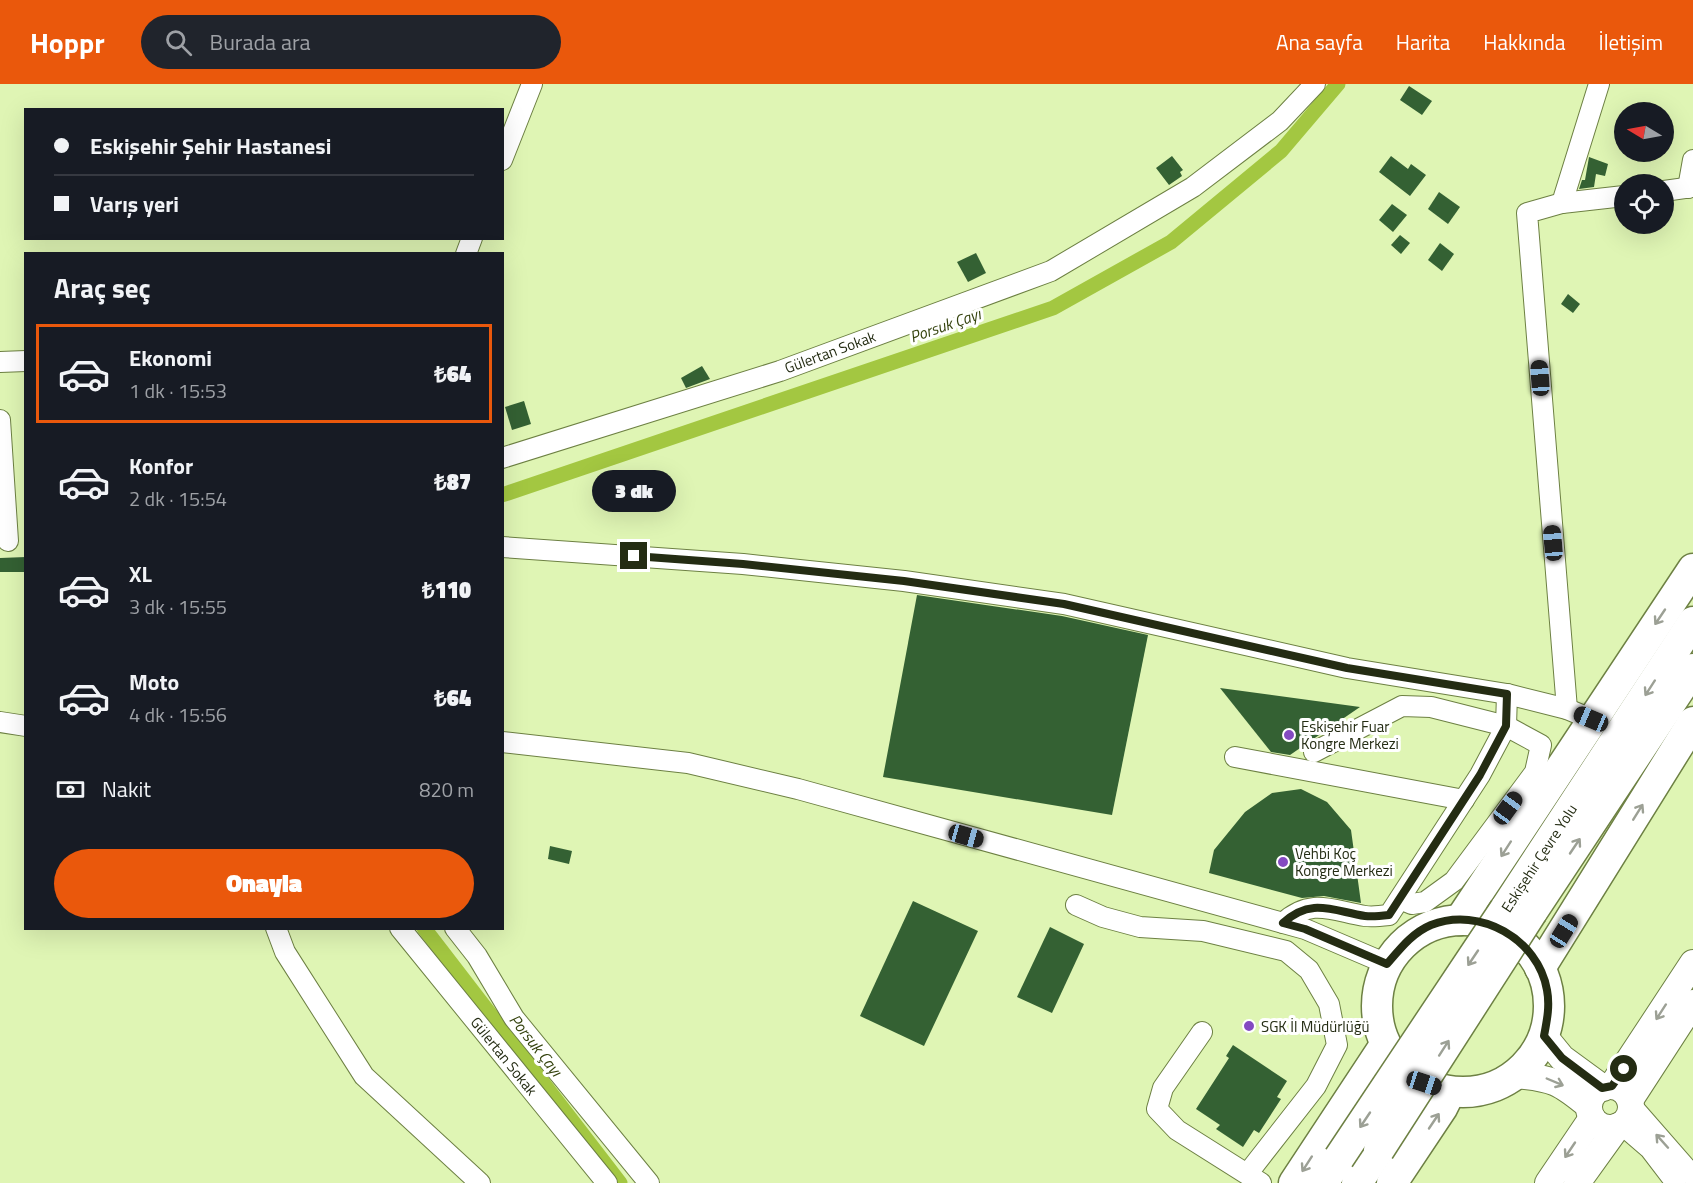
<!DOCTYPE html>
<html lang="tr">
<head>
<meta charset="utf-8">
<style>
	:root { --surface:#171b24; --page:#20242c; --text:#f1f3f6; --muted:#9ea1a6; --line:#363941; --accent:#ea580c }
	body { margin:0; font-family:"Titillium Web",sans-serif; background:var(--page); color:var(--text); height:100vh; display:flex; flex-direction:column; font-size:22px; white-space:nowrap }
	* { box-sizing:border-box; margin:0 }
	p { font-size:20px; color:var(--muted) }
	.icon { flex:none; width:33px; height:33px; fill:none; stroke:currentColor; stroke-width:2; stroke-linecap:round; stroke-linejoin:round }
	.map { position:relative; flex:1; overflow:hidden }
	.drawer { position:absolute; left:24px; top:168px; width:480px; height:678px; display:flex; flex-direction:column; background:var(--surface); border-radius:0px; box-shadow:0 6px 24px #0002 }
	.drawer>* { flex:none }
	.guide { position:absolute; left:24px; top:24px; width:480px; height:132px; border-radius:0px; box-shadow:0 6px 24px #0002; display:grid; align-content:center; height:132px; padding:0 30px; background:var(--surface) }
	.needle { width:39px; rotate:280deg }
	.fabs { position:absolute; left:1614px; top:18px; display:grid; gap:12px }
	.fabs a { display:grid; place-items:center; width:60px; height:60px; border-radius:50%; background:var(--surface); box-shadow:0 6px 24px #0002; font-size:30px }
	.end { position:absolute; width:27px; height:27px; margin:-14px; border:8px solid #242c13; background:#fff; box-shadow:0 0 0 3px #fff }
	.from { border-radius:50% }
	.bubble { position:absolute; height:42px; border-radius:21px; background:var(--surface); box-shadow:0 6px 24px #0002; font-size:20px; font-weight:800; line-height:42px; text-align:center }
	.car { position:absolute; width:18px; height:36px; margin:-18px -9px; border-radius:8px; box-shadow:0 0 4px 2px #0007; background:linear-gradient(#222 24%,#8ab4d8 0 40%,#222 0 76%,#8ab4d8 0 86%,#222 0) }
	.guide b { display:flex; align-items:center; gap:21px; height:57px; font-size:22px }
	.guide b+b { border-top:2px solid var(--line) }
	.guide i { width:15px; height:15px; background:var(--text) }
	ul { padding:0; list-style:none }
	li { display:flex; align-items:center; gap:18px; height:99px; margin:0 12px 9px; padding:0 18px; border:3px solid transparent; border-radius:0px }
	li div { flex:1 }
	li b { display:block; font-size:22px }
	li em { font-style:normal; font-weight:800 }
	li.on { border-color:var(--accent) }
	li>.icon { width:54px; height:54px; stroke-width:1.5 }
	h2 { padding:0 30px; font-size:27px; line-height:72px }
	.pay { display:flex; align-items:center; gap:15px; height:66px; padding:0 30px; font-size:22px }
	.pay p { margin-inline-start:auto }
	.action { display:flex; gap:12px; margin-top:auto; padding:12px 30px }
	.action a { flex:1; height:69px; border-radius:36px; background:var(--accent); color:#fff; font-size:24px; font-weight:800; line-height:69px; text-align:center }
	header { display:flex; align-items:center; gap:36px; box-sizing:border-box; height:84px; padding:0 30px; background:var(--accent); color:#fff }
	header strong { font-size:28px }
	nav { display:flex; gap:33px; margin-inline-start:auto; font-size:21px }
	.search { width:420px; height:54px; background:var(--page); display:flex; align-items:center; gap:15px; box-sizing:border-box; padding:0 21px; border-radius:33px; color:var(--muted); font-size:22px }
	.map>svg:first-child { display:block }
</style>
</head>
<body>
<header>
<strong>Hoppr</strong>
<div class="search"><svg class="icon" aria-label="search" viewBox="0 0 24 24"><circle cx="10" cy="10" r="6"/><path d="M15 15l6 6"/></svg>Burada ara</div>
<nav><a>Ana sayfa</a><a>Harita</a><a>Hakkında</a><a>İletişim</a></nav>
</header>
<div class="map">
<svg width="1693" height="1099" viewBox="0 0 1693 1099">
	<rect width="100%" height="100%" fill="#dff5b4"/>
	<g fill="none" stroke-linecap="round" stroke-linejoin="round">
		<g stroke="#a3c741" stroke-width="15">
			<polyline points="502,411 1053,224 1171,158 1281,67 1338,0"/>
			<polyline points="424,844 620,1099"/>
		</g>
	</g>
	<g fill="#346133">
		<polygon points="1409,2 1432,17 1422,31 1400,16"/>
		<polygon points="1172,72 1183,86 1180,88 1182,92 1169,101 1156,84"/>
		<polygon points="1391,72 1408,85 1411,80 1426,91 1410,112 1379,88"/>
		<polygon points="1589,73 1608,80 1605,92 1596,90 1594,103 1579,105 1582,96 1585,96"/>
		<polygon points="1439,108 1460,123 1448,140 1428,125"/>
		<polygon points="1392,120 1407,131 1393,148 1379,136"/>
		<polygon points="1400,151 1410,159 1401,170 1391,161"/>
		<polygon points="1440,159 1454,170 1442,187 1428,176"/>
		<polygon points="976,169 986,189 968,198 957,178"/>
		<polygon points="1568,210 1580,220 1573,229 1561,220"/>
		<polygon points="702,282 710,295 686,304 681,294"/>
		<polygon points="524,317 531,340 512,346 505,323"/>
		<polygon points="26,473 26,488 0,488 0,474"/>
		<polygon points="917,511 1062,532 1148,551 1112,731 883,693"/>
		<polygon points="1220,604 1360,623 1290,671 1271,668"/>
		<polygon points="1301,705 1327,718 1351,746 1361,819 1324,812 1302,814 1209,789 1214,766 1245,728 1272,709"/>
		<polygon points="550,762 572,767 569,780 548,775"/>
		<polygon points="913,817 978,847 924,962 860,932"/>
		<polygon points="1050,843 1084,860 1052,929 1017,913"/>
		<polygon points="1233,961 1287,997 1277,1013 1281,1015 1259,1049 1254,1046 1243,1063 1216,1045 1220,1041 1196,1025 1229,974 1226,972"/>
	</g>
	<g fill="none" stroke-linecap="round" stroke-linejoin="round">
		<g stroke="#6d8043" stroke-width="22">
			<g id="minor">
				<polyline points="502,76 532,0"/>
				<polyline points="1688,104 1693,76"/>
				<polyline points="1664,107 1693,103"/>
				<polyline points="1562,119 1624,112"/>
				<polyline points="466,170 472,154"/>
				<polyline points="0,278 26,277"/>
				<polyline points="0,336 8,457"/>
				<polyline points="502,374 780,287 1051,187 1193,103 1280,37 1315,0"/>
				<polyline points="502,463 743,480 904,497 1064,520 1347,584 1507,610 1567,625 1591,635"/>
				<polyline points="1567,625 1527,129 1562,119 1599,0"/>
				<polyline points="0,638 26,642"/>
				<polyline points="502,658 688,679 798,705 1305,845 1387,880"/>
				<polyline points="1314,668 1402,622 1431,623 1506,642 1541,661 1535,688 1454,797 1425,818 1412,820 1400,815"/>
				<polyline points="1235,673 1464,716"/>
				<polyline points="1076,821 1103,833 1140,843 1203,847 1286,867 1309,886 1329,920 1337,961 1316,1002 1248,1089"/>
				<path d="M1283,839c28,-26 50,-12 82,-7 7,1 16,0 24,-1l91,-140 26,-49 1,-32"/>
				<polyline points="276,844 285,868 364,992 480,1099"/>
				<polyline points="400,844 607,1099"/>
				<polyline points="455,844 477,872 514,934 649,1099"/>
				<polyline points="1202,948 1163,1004 1157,1025 1177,1046 1261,1099"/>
				<polyline points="1631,1021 1693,1092"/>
				<polyline points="1621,1040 1650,1065 1676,1099"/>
			</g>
		</g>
		<g stroke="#6d8043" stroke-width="28">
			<g id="major">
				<polyline points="1544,952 1562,974 1603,1004"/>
				<path d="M1514,991c39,3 46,7 75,31"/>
				<polyline points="1612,1002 1693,879"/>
				<circle cx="1610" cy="1023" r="21"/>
				<polyline points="1630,1016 1693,919"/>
				<polyline points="1548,1099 1592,1034"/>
				<polyline points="1577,1099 1618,1042"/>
			</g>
		</g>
		<g stroke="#6d8043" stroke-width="33">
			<g id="highway">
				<polyline points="1505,825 1693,538"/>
				<polyline points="1532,828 1693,585"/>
				<polyline points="1460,836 1693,485"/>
				<circle cx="1463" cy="922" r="86"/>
				<polyline points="1540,884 1693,638"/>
				<polyline points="1294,1099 1385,961"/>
				<polyline points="1323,1099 1339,1074"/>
				<polyline points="1357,1099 1379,1066"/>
				<polyline points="1392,1099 1442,1024 1450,1008"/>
			</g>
		</g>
		<use href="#minor" stroke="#fff" stroke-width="20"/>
		<use href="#major" stroke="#fff" stroke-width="26"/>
		<use href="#highway" stroke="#fff" stroke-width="30"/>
		<g stroke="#6d8043" stroke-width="33" stroke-linecap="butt">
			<g id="highway-bridge">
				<polyline points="1379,1066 1532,828"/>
				<polyline points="1339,1074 1505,825"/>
			</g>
		</g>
		<use href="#highway-bridge" stroke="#fff" stroke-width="30"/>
	</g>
	<defs><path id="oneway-shaft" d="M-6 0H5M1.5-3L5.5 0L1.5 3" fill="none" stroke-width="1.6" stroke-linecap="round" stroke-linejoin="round" transform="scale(1.5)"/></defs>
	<g stroke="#9ca095">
		<use href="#oneway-shaft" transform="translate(1660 533) rotate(124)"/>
		<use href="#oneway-shaft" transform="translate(1650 604) rotate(123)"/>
		<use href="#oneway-shaft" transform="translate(1638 728) rotate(-58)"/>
		<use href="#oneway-shaft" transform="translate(1575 762) rotate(-56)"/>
		<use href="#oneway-shaft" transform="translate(1506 765) rotate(123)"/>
		<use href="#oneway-shaft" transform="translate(1473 874) rotate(124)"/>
		<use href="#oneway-shaft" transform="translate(1661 928) rotate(123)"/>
		<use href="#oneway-shaft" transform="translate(1444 964) rotate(-57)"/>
		<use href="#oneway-shaft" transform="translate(1555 998) rotate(23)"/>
		<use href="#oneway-shaft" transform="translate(1365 1036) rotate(124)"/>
		<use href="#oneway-shaft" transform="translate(1434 1037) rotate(-56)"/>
		<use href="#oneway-shaft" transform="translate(1662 1057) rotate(-132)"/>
		<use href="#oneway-shaft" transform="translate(1570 1066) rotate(124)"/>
		<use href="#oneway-shaft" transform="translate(1307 1080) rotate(123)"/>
	</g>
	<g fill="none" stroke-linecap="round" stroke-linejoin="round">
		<path stroke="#242c13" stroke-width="8" d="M634,472l109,8 161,17 160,23 283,64 160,26 -1,32 -26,49 -91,140c-8,1 -17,2 -24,1 -32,-5 -54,-19 -82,7l22,6 82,35c13,-15 25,-31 44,-39 49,-19 107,14 116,65 3,16 0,30 -3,46l18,22 40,30 10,-2 12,-17"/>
	</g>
	<g fill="#844ac1" stroke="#fff" stroke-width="2">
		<circle cx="1289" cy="651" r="6"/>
		<circle cx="1283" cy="778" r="6"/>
		<circle cx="1249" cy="942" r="6"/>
	</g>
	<g text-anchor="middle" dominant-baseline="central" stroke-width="6" stroke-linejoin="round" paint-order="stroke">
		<g font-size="15" fill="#242c13" stroke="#fff">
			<text transform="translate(830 268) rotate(-20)">Gülertan Sokak</text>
			<text transform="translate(1539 774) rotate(-57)">Eskişehir Çevre Yolu</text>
			<text transform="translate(504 972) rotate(51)">Gülertan Sokak</text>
		</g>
		<g font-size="15" fill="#242c13" stroke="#fff" text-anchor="start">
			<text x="1301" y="642">Eskişehir Fuar<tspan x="1301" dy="17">Kongre Merkezi</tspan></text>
			<text x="1295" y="769">Vehbi Koç<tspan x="1295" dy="17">Kongre Merkezi</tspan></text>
			<text x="1261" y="942">SGK İl Müdürlüğü</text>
		</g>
		<g font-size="16" font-style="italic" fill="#35430e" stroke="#fff">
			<text transform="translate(945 241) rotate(-19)">Porsuk Çayı</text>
			<text transform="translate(536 961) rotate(52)">Porsuk Çayı</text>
		</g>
	</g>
</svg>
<div class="fabs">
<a><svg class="needle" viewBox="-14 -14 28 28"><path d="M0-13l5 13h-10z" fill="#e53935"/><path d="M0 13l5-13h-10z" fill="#9ea1a6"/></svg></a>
<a><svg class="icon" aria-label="locate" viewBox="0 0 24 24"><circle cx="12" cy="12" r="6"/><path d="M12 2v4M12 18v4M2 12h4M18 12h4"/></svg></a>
</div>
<i class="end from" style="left:1624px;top:985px"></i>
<i class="end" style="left:634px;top:472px"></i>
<div class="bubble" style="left:592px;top:386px;width:84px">3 dk</div>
<i class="car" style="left:1540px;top:294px;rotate:356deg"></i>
<i class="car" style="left:1553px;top:459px;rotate:355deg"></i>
<i class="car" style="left:1591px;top:635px;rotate:293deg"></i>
<i class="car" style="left:1508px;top:724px;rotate:36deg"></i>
<i class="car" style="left:966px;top:752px;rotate:106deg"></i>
<i class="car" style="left:1564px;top:847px;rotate:32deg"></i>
<i class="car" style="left:1424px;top:999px;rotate:108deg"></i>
<div class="guide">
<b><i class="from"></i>Eskişehir Şehir Hastanesi</b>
<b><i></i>Varış yeri</b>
</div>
<section class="drawer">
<h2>Araç seç</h2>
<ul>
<li class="on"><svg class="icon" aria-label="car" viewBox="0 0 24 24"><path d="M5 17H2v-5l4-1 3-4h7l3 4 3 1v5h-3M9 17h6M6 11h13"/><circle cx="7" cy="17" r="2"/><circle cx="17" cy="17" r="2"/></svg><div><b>Ekonomi</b><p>1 dk · 15:53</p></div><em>₺64</em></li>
<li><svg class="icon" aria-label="car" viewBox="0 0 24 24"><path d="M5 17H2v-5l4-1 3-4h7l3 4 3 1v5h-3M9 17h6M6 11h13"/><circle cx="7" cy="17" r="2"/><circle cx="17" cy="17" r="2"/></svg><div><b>Konfor</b><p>2 dk · 15:54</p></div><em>₺87</em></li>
<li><svg class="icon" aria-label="car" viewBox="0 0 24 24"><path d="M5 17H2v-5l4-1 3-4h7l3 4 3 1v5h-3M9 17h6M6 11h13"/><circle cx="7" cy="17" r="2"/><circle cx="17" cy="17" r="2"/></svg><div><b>XL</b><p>3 dk · 15:55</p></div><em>₺110</em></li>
<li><svg class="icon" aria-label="car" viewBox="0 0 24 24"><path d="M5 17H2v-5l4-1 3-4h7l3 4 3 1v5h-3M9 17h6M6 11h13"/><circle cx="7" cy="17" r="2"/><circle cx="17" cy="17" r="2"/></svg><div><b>Moto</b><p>4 dk · 15:56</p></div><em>₺64</em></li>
</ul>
<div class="pay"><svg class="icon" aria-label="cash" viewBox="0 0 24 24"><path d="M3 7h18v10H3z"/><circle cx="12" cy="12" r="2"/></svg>Nakit<p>820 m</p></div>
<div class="action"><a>Onayla</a></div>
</section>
</div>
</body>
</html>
